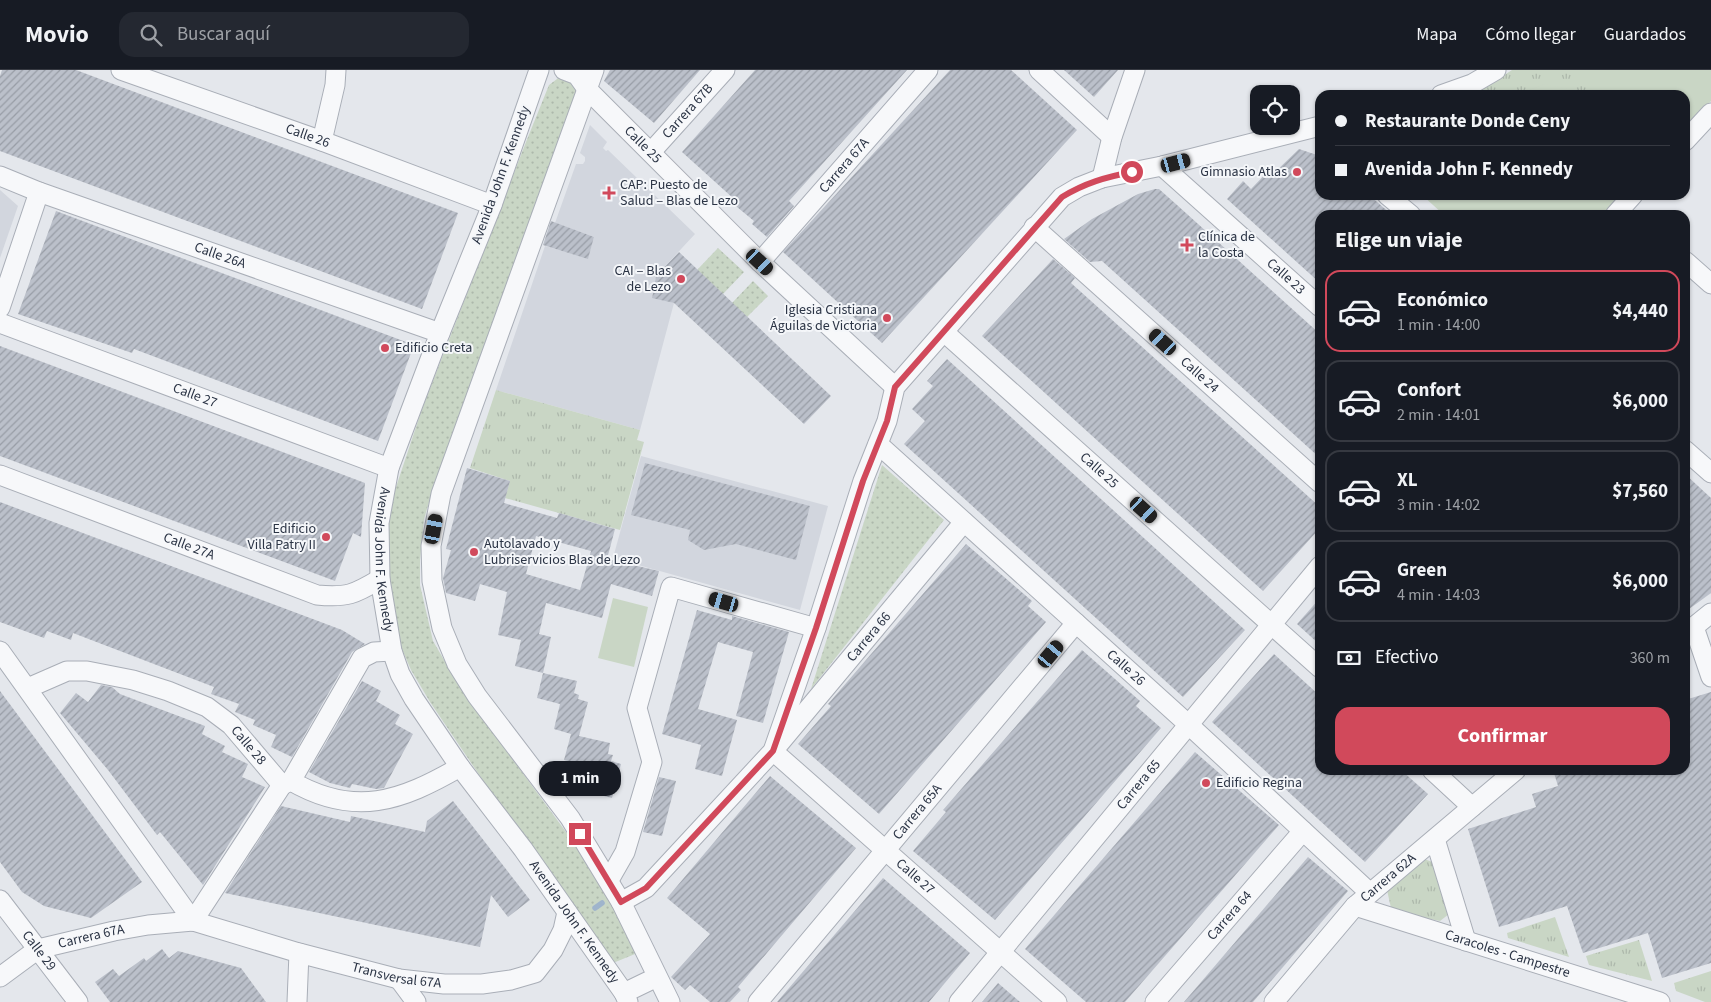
<!DOCTYPE html>
<html lang="es">
<head>
<meta charset="utf-8">
<style>
	:root { --surface:#171b24; --page:#242831; --text:#f1f3f6; --muted:#9ea1a6; --line:#363941; --accent:#d1495b }
	body { margin:0; font-family:"Source Sans 3",sans-serif; background:var(--page); color:var(--text); height:100vh; display:flex; flex-direction:column; font-size:19px; white-space:nowrap }
	* { box-sizing:border-box; margin:0 }
	p { font-size:16px; color:var(--muted) }
	.icon { flex:none; width:28px; height:28px; fill:none; stroke:currentColor; stroke-width:2; stroke-linecap:round; stroke-linejoin:round }
	.map { position:relative; flex:1; overflow:hidden }
	.side { position:absolute; left:1315px; top:140px; width:375px; height:565px; display:flex; flex-direction:column; background:var(--surface); border-radius:15px; box-shadow:0 1px 4px #0004 }
	.side>* { flex:none }
	.guide { position:absolute; left:1315px; top:20px; width:375px; height:110px; border-radius:15px; box-shadow:0 1px 4px #0004; display:grid; align-content:center; height:110px; padding:0 20px; background:var(--surface) }
	.buttons { position:absolute; left:1250px; top:15px; display:grid; gap:10px }
	.buttons a { display:grid; place-items:center; width:50px; height:50px; border-radius:10px; background:var(--surface); box-shadow:0 1px 4px #0004; font-size:25px }
	.end { position:absolute; width:22px; height:22px; margin:-11px; border:6px solid #d1495b; background:#fff; box-shadow:0 0 0 2px #fff }
	.from { border-radius:50% }
	.bubble { position:absolute; height:35px; border-radius:15px; background:var(--surface); box-shadow:0 1px 4px #0004; font-size:16px; font-weight:700; line-height:35px; text-align:center }
	.car { position:absolute; width:15px; height:30px; margin:-15px -8px; border-radius:6px; box-shadow:0 0 4px 1px #0007; background:linear-gradient(#222 24%,#8ab4d8 0 40%,#222 0 76%,#8ab4d8 0 86%,#222 0) }
	.guide b { display:flex; align-items:center; gap:18px; height:48px; font-size:19px }
	.guide b+b { border-top:1px solid var(--line) }
	.guide i { width:12px; height:12px; background:var(--text) }
	ul { padding:0; list-style:none }
	li { display:flex; align-items:center; gap:15px; height:82px; margin:0 10px 8px; padding:0 10px; border:2px solid var(--line); border-radius:15px }
	li div { flex:1 }
	li b { display:block; font-size:19px }
	li em { font-style:normal; font-weight:700 }
	li.on { border-color:var(--accent) }
	li>.icon { width:45px; height:45px; stroke-width:1.5 }
	h2 { padding:0 20px; font-size:22px; line-height:60px }
	.pay { display:flex; align-items:center; gap:12px; height:55px; padding:0 20px; font-size:19px }
	.pay p { margin-inline-start:auto }
	.primary-button { display:flex; gap:10px; margin-top:auto; padding:10px 20px }
	.primary-button a { flex:1; height:58px; border-radius:15px; background:var(--accent); color:#fff; font-size:20px; font-weight:700; line-height:58px; text-align:center }
	header { display:flex; align-items:center; gap:30px; box-sizing:border-box; height:70px; padding:0 25px; background:var(--surface); border-bottom:1px solid var(--line) }
	header strong { font-size:24px }
	nav { display:flex; gap:28px; margin-inline-start:auto; font-size:18px }
	.search { width:350px; height:45px; background:var(--page); display:flex; align-items:center; gap:12px; box-sizing:border-box; padding:0 18px; border-radius:15px; color:var(--muted); font-size:19px }
	.map>svg:first-child { display:block }
</style>
</head>
<body>
<header>
<strong>Movio</strong>
<div class="search"><svg class="icon" aria-label="search" viewBox="0 0 24 24"><circle cx="10" cy="10" r="6"/><path d="M15 15l6 6"/></svg>Buscar aquí</div>
<nav><a>Mapa</a><a>Cómo llegar</a><a>Guardados</a></nav>
</header>
<div class="map">
<svg width="1711" height="932" viewBox="0 0 1711 932">
	<defs>
		<pattern id="grass-dots" width="8" height="8" patternUnits="userSpaceOnUse" patternTransform="scale(1.25)"><rect width="8" height="8" fill="#c9d6c5"/><path d="M2 2h.1M6 6h.1" fill="none" stroke="#adb8ab" stroke-width="1.8" stroke-linecap="round"/></pattern>
		<pattern id="park-tufts" width="24" height="20" patternUnits="userSpaceOnUse" patternTransform="scale(1.25)"><rect width="24" height="20" fill="#c9d6c5"/><path d="M3 7l-1-3M5 7V3M7 7l1-3M15 17l-1-3M17 17v-4M19 17l1-3" fill="none" stroke="#adb8ab"/></pattern>
		<pattern id="building-hatch" width="6" height="6" patternUnits="userSpaceOnUse" patternTransform="scale(1.25)"><rect width="6" height="6" fill="#bbc0ca"/><path d="M-1 1l2-2M0 6l6-6M5 7l2-2" fill="none" stroke="#989da6"/></pattern>
	</defs>
	<rect width="100%" height="100%" fill="#e4e7ec"/>
	<g fill="#d2d6de">
		<polygon points="590,55 607,72 603,78 606,81 608,80 695,164 656,206 652,227 674,233 640,360 496,320 545,176 588,188 594,167 555,153 576,94 583,94 585,91 585,87 580,83"/>
		<polygon points="0,120 18,136 0,188"/>
		<polygon points="641,386 828,436 800,540 613,488"/>
	</g>
	<g fill="url(#grass-dots)">
		<polygon points="561,6 575,13 578,20 433,419 424,449 420,490 420,515 433,571 461,619 566,762 604,820 640,882 613,893 488,718 430,632 411,600 398,570 389,532 386,455 392,429 422,339 526,72 549,15"/>
		<polygon points="718,178 744,202 723,224 697,200"/>
		<polygon points="753,211 768,226 747,247 732,233"/>
		<polygon points="882,395 944,450 811,619"/>
	</g>
	<g fill="url(#park-tufts)">
		<polygon points="1512,0 1711,0 1711,31 1685,60 1685,25 1465,25 1486,17"/>
		<polygon points="496,320 640,360 637,370 644,372 620,460 505,428 510,411 470,398"/>
		<polygon points="1424,789 1438,794 1449,844 1440,851 1401,843 1391,838 1387,820"/>
		<polygon points="1555,847 1569,887 1508,868 1507,863"/>
		<polygon points="1639,870 1652,911 1589,895 1586,886"/>
		<polygon points="1711,901 1711,932 1705,932 1676,921 1674,913"/>
	</g>
	<g fill="#c9d6c5">
		<polygon points="1581,0 1694,0 1711,16 1711,28 1685,54 1685,25 1607,25"/>
		<polygon points="1545,14 1593,25 1516,25"/>
		<polygon points="1422,125 1623,125 1605,145 1444,145"/>
		<polygon points="613,528 648,537 634,597 598,588"/>
	</g>
	<g fill="none" stroke-linecap="round" stroke-linejoin="round">
		<polyline stroke="#9fb4cc" stroke-width="5.5" points="595,838 602,833"/>
	</g>
	<g fill="url(#building-hatch)" fill-rule="evenodd">
		<polygon points="2,0 76,0 458,143 422,239 0,81 0,6"/>
		<polygon points="610,0 700,0 654,53 604,11"/>
		<polygon points="755,0 907,0 789,131 794,136 767,167 752,154 754,151 731,132 734,129 682,82"/>
		<polygon points="950,0 1011,0 1077,60 882,273 783,182"/>
		<polygon points="1064,0 1118,0 1094,27"/>
		<polygon points="1299,79 1320,86 1320,125 1369,125 1392,145 1320,145 1320,213 1227,129 1243,111 1251,119 1270,99 1274,103"/>
		<polygon points="1155,119 1159,119 1177,135 1320,264 1320,388 1102,191 1090,192 1064,169 1092,149 1138,124"/>
		<polygon points="56,141 414,275 378,371 134,279 132,283 18,244"/>
		<polygon points="551,151 594,167 588,189 543,175"/>
		<polygon points="679,182 831,326 804,354 674,233 652,228 656,206"/>
		<polygon points="1053,189 1075,208 1071,213 1320,437 1320,458 1263,521 982,266"/>
		<polygon points="0,276 365,413 361,467 353,463 335,511 0,386"/>
		<polygon points="947,289 1245,560 1183,627 904,374 925,351 912,339 933,316 927,311"/>
		<polygon points="645,393 810,436 796,490 736,474 704,480 688,470 690,460 631,445"/>
		<path d="M467,398l43,13 -6,22 53,15 2,-5 56,16 -8,30 52,12 -7,25 -41,-12 -9,34 -56,-15 -7,31 12,3 -8,36 -28,-7 6,-26 -23,-5 9,-43 -27,-8 -5,17 -29,-8 -3,-15 8,-28 -5,-1zM536,466l55,15 -11,39 -54,-16z"/>
		<polygon points="1685,404 1711,428 1711,523 1685,542"/>
		<polygon points="0,432 342,560 365,574 352,582 292,687 271,677 276,665 253,655 255,650 235,642 239,634 211,624 214,617 73,563 71,570 47,561 44,568 0,552"/>
		<polygon points="966,474 1032,531 1028,536 1046,552 879,744 798,674 831,636 828,634"/>
		<polygon points="1320,528 1320,575 1297,554"/>
		<polygon points="697,540 732,550 732,546 789,562 763,653 736,646 753,582 718,572 698,639 737,650 722,706 695,699 701,675 662,664"/>
		<polygon points="1082,580 1140,631 1136,636 1161,658 995,850 913,781 946,742 943,740"/>
		<polygon points="1274,584 1320,626 1320,700 1401,700 1428,724 1365,792 1212,652"/>
		<polygon points="543,603 577,611 574,623 579,625 578,629 588,632 579,666 610,673 608,684 613,685 611,691 621,694 612,728 584,721 590,697 564,690 571,664 554,659 560,634 537,628"/>
		<polygon points="362,611 381,621 376,631 400,645 395,654 413,664 384,718 376,719 352,714 350,718 330,713 309,702"/>
		<polygon points="101,615 112,617 120,624 205,656 202,664 225,676 222,682 248,694 242,707 265,717 203,815 160,762 157,765 108,700 60,643 76,623 88,632"/>
		<polygon points="0,621 142,812 91,848 44,836 22,822 0,792"/>
		<polygon points="1711,622 1711,893 1662,908 1648,863 1583,883 1567,836 1499,857 1468,759 1536,737 1532,724 1558,716 1553,700 1685,700 1685,630"/>
		<polygon points="1195,682 1279,755 1125,932 1086,932 1025,879"/>
		<polygon points="770,706 856,778 738,917 741,920 730,932 710,932 690,915 685,920 671,907 710,864 667,828"/>
		<polygon points="659,707 676,711 662,766 643,762"/>
		<polygon points="453,731 530,830 508,847 491,825 480,877 225,823 281,736 350,752 351,746 425,762 427,751"/>
		<polygon points="1308,787 1348,821 1253,932 1184,932"/>
		<polygon points="883,808 970,883 929,932 777,932"/>
		<polygon points="162,879 169,888 178,881 241,898 266,932 110,932 95,912 113,899 119,906 144,888 146,891"/>
		<polygon points="998,913 1020,932 982,932"/>
	</g>
	<g fill="none" stroke-linecap="round" stroke-linejoin="round">
		<g stroke="#a9aeb7" stroke-width="21">
			<g id="minor">
				<path id="s1" d="M121,0l201,71 170,64"/>
				<path id="s2" d="M539,0l-47,135 -52,128 -51,135 -10,55 1,56 12,72 8,23 14,25 46,68 63,82 101,144 4,9"/>
				<path id="s3" d="M564,0l13,5 10,14 173,173 135,125"/>
				<polyline points="594,0 441,424 431,476 432,511 442,558 457,594 477,626 570,748 621,832 670,932"/>
				<polyline points="1039,0 1112,67"/>
				<polyline points="1441,25 1472,14 1496,0"/>
				<polyline points="322,71 335,15 336,0"/>
				<polyline points="1685,71 1711,43"/>
				<path id="s4" d="M651,82l74,-82"/>
				<path id="s5" d="M1162,96l158,141"/>
				<path id="s6" d="M0,106l39,16 401,141"/>
				<polyline points="1102,108 1112,67 1135,0"/>
				<polyline points="1387,125 1411,145"/>
				<polyline points="1615,145 1633,125"/>
				<path id="s7" d="M1034,157l286,256"/>
				<polyline points="1685,191 1711,214"/>
				<path id="s8" d="M760,192l168,-192"/>
				<polyline points="0,238 39,122"/>
				<path id="s9" d="M0,253l389,145"/>
				<path id="s10" d="M944,262l376,336"/>
				<path id="s11" d="M878,374l311,281 181,168"/>
				<polyline points="1685,380 1711,403"/>
				<path id="s12" d="M0,405l317,120c30,3 38,-1 63,-16"/>
				<path id="s13" d="M964,452l-191,229 284,251"/>
				<polyline points="1694,557 1711,607"/>
				<polyline points="1685,564 1711,543"/>
				<polyline points="0,581 193,851"/>
				<path id="s14" d="M28,618l39,-17h20l46,9 35,11 39,16 24,18 51,60 9,-4c64,37 110,20 169,-14"/>
				<polyline points="1432,700 1472,737"/>
				<polyline points="291,711 362,588 374,582 392,581"/>
				<polyline points="1435,769 1466,871"/>
				<polyline points="609,810 625,782 652,692 637,638 671,517 816,558"/>
				<path id="s15" d="M0,830l78,102"/>
				<polyline points="621,832 646,818 773,681 816,558 863,411 887,351 895,317 1062,127 1079,117 1102,108 1162,96 1320,56"/>
				<path id="s16" d="M1355,836l305,96"/>
				<polyline points="193,851 282,715"/>
				<path id="s17" d="M0,907l38,-28 76,-18 34,-6 45,-4 106,32 100,26 45,5h38l29,-4 24,-7 18,-23 10,-20 4,-18"/>
				<polyline points="399,909 416,932"/>
				<polyline points="624,923 657,907"/>
				<polyline points="297,932 299,883"/>
				<path id="s18" d="M758,932l318,-379"/>
				<path id="s19" d="M959,932l361,-436"/>
				<path id="s20" d="M1155,932l148,-171"/>
				<path id="s21" d="M1274,932l81,-96 161,-136"/>
			</g>
		</g>
		<use href="#minor" stroke="#f7f8fa" stroke-width="19"/>
	</g>
	<g fill="none" stroke-linecap="round" stroke-linejoin="round">
		<path stroke="#d1495b" stroke-width="6" d="M580,764l41,68 25,-14 127,-137 43,-123 47,-147 24,-60 8,-34 167,-190c23,-14 44,-20 70,-25"/>
	</g>
	<g fill="#d1495b" stroke="#f4f6f9" stroke-width="2">
		<circle cx="1297" cy="102" r="5"/>
		<path d="M606.5 115.5h5v5h5v5h-5v5h-5v-5h-5v-5h5z"/>
		<path d="M1184.5 167.5h5v5h5v5h-5v5h-5v-5h-5v-5h5z"/>
		<circle cx="681" cy="209" r="5"/>
		<circle cx="887" cy="248" r="5"/>
		<circle cx="385" cy="278" r="5"/>
		<circle cx="326" cy="467" r="5"/>
		<circle cx="474" cy="482" r="5"/>
		<circle cx="1206" cy="713" r="5"/>
	</g>
	<g text-anchor="middle" dominant-baseline="central" stroke-width="4" stroke-linejoin="round" paint-order="stroke">
		<g font-size="14" fill="#2b3445" stroke="#f4f6f9">
			<text stroke="none"><textPath href="#s4" startOffset="55">Carrera 67B</textPath></text>
			<text stroke="none"><textPath href="#s1" startOffset="198">Calle 26</textPath></text>
			<text stroke="none"><textPath href="#s3" startOffset="110">Calle 25</textPath></text>
			<text stroke="none"><textPath href="#s8" startOffset="128">Carrera 67A</textPath></text>
			<text transform="translate(501 105) rotate(-70)">Avenida John F. Kennedy</text>
			<text stroke="none"><textPath href="#s6" startOffset="234">Calle 26A</textPath></text>
			<text stroke="none"><textPath href="#s5" startOffset="166">Calle 23</textPath></text>
			<text stroke="none"><textPath href="#s7" startOffset="222">Calle 24</textPath></text>
			<text stroke="none"><textPath href="#s9" startOffset="208">Calle 27</textPath></text>
			<text stroke="none"><textPath href="#s10" startOffset="208">Calle 25</textPath></text>
			<text stroke="none"><textPath href="#s12" startOffset="202">Calle 27A</textPath></text>
			<text stroke="none"><textPath href="#s2" startOffset="518">Avenida John F. Kennedy</textPath></text>
			<text transform="translate(869 567) rotate(-50)">Carrera 66</text>
			<text stroke="none"><textPath href="#s11" startOffset="334">Calle 26</textPath></text>
			<text stroke="none"><textPath href="#s14" startOffset="245">Calle 28</textPath></text>
			<text stroke="none"><textPath href="#s19" startOffset="282">Carrera 65</textPath></text>
			<text stroke="none"><textPath href="#s18" startOffset="248">Carrera 65A</textPath></text>
			<text stroke="none"><textPath href="#s13" startOffset="488">Calle 27</textPath></text>
			<text stroke="none"><textPath href="#s21" startOffset="169">Carrera 62A</textPath></text>
			<text stroke="none"><textPath href="#s20" startOffset="114">Carrera 64</textPath></text>
			<text stroke="none"><textPath href="#s2" startOffset="938">Avenida John F. Kennedy</textPath></text>
			<text stroke="none"><textPath href="#s17" startOffset="102">Carrera 67A</textPath></text>
			<text stroke="none"><textPath href="#s15" startOffset="64">Calle 29</textPath></text>
			<text stroke="none"><textPath href="#s16" startOffset="160">Caracoles - Campestre</textPath></text>
			<text stroke="none"><textPath href="#s17" startOffset="416">Transversal 67A</textPath></text>
		</g>
		<g font-size="14" fill="#2b3445" stroke="#f4f6f9" text-anchor="start">
			<text x="1287" y="102" text-anchor="end">Gimnasio Atlas</text>
			<text x="620" y="115">CAP: Puesto de<tspan x="620" dy="16">Salud ‒ Blas de Lezo</tspan></text>
			<text x="1198" y="167">Clínica de<tspan x="1198" dy="16">la Costa</tspan></text>
			<text x="671" y="201" text-anchor="end">CAI ‒ Blas<tspan x="671" dy="16">de Lezo</tspan></text>
			<text x="877" y="240" text-anchor="end">Iglesia Cristiana<tspan x="877" dy="16">Águilas de Victoria</tspan></text>
			<text x="395" y="278">Edificio Creta</text>
			<text x="316" y="459" text-anchor="end">Edificio<tspan x="316" dy="16">Villa Patry II</tspan></text>
			<text x="484" y="474">Autolavado y<tspan x="484" dy="16">Lubriservicios Blas de Lezo</tspan></text>
			<text x="1216" y="713">Edificio Regina</text>
		</g>
	</g>
</svg>
<div class="buttons">
<a><svg class="icon" aria-label="locate" viewBox="0 0 24 24"><circle cx="12" cy="12" r="6"/><path d="M12 2v4M12 18v4M2 12h4M18 12h4"/></svg></a>
</div>
<i class="end from" style="left:1132px;top:102px"></i>
<i class="end" style="left:580px;top:764px"></i>
<div class="bubble" style="left:539px;top:691px;width:82px">1 min</div>
<i class="car" style="left:1176px;top:93px;rotate:75deg"></i>
<i class="car" style="left:760px;top:192px;rotate:133deg"></i>
<i class="car" style="left:1163px;top:272px;rotate:312deg"></i>
<i class="car" style="left:1144px;top:440px;rotate:132deg"></i>
<i class="car" style="left:434px;top:459px;rotate:11deg"></i>
<i class="car" style="left:724px;top:532px;rotate:286deg"></i>
<i class="car" style="left:1051px;top:584px;rotate:40deg"></i>
<div class="guide">
<b><i class="from"></i>Restaurante Donde Ceny</b>
<b><i></i>Avenida John F. Kennedy</b>
</div>
<section class="side">
<h2>Elige un viaje</h2>
<ul>
<li class="on"><svg class="icon" aria-label="car" viewBox="0 0 24 24"><path d="M5 17H2v-5l4-1 3-4h7l3 4 3 1v5h-3M9 17h6M6 11h13"/><circle cx="7" cy="17" r="2"/><circle cx="17" cy="17" r="2"/></svg><div><b>Económico</b><p>1 min · 14:00</p></div><em>$4,440</em></li>
<li><svg class="icon" aria-label="car" viewBox="0 0 24 24"><path d="M5 17H2v-5l4-1 3-4h7l3 4 3 1v5h-3M9 17h6M6 11h13"/><circle cx="7" cy="17" r="2"/><circle cx="17" cy="17" r="2"/></svg><div><b>Confort</b><p>2 min · 14:01</p></div><em>$6,000</em></li>
<li><svg class="icon" aria-label="car" viewBox="0 0 24 24"><path d="M5 17H2v-5l4-1 3-4h7l3 4 3 1v5h-3M9 17h6M6 11h13"/><circle cx="7" cy="17" r="2"/><circle cx="17" cy="17" r="2"/></svg><div><b>XL</b><p>3 min · 14:02</p></div><em>$7,560</em></li>
<li><svg class="icon" aria-label="car" viewBox="0 0 24 24"><path d="M5 17H2v-5l4-1 3-4h7l3 4 3 1v5h-3M9 17h6M6 11h13"/><circle cx="7" cy="17" r="2"/><circle cx="17" cy="17" r="2"/></svg><div><b>Green</b><p>4 min · 14:03</p></div><em>$6,000</em></li>
</ul>
<div class="pay"><svg class="icon" aria-label="cash" viewBox="0 0 24 24"><path d="M3 7h18v10H3z"/><circle cx="12" cy="12" r="2"/></svg>Efectivo<p>360 m</p></div>
<div class="primary-button"><a>Confirmar</a></div>
</section>
</div>
</body>
</html>
